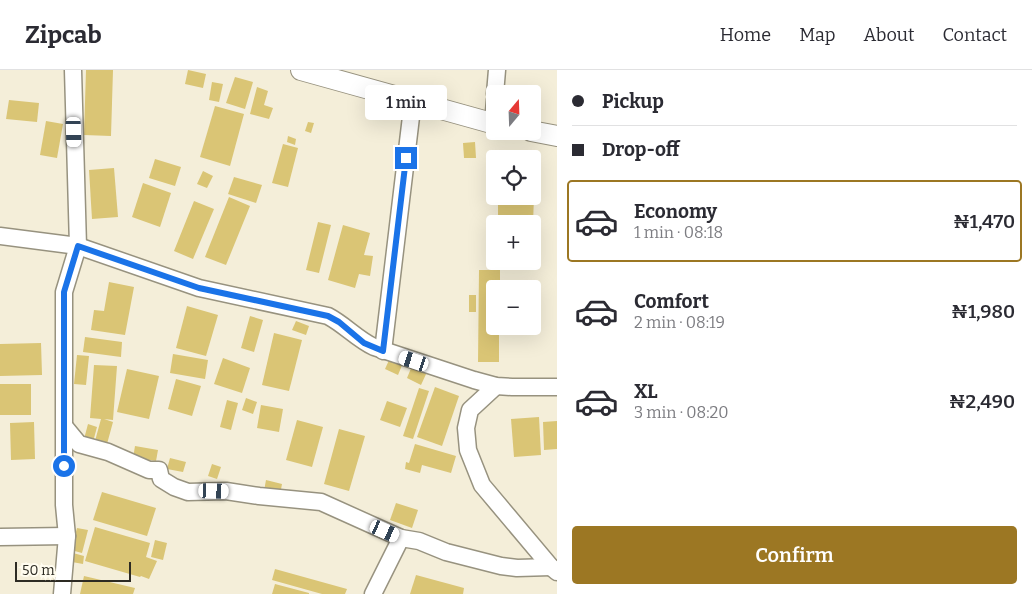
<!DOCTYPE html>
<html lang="en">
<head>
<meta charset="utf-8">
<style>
	:root { --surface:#fff; --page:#f2f2f3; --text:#2b2b33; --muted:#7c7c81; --line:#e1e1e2; --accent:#9c7723 }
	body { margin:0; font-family:Bitter,serif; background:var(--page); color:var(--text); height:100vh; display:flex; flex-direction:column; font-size:19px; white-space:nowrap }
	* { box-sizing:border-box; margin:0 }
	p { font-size:16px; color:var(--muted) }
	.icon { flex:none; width:28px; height:28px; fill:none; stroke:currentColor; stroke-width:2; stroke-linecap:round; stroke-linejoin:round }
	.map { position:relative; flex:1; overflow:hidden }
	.drawer { display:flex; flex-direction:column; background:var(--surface); width:475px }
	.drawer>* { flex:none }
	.hud { display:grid; align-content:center; height:110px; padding:0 15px; background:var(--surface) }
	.needle { width:32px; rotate:19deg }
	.fabs { position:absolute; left:486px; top:15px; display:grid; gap:10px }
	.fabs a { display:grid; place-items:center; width:55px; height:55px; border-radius:5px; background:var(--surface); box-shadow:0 5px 20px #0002; font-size:25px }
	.scale { position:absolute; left:15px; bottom:12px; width:116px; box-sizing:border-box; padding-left:5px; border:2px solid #2d2b23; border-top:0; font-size:14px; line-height:18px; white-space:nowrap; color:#2d2b23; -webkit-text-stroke:4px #fffcef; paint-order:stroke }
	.end { position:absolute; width:22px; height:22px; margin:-11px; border:6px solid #1a73e8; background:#fff; box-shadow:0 0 0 2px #fff }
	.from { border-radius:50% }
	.bubble { position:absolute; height:35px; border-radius:5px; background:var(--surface); box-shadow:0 5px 20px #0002; font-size:16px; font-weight:600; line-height:35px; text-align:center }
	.car { position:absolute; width:15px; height:30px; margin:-15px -8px; border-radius:6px; box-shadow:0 0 4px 1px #0007; background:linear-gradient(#fff 24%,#345 0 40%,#fff 0 76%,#345 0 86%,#fff 0) }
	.hud b { display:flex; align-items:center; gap:18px; height:48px; font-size:19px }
	.hud b+b { border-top:1px solid var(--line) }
	.hud i { width:12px; height:12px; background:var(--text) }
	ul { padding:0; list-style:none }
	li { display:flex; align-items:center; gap:15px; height:82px; margin:0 10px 8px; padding:0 5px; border:2px solid transparent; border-radius:5px }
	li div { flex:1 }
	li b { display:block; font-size:19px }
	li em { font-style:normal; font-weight:600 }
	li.on { border-color:var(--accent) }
	li>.icon { width:45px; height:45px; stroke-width:1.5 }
	.button { display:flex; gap:10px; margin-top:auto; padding:10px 15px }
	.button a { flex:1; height:58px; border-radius:5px; background:var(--accent); color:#fff; font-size:20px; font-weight:600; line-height:58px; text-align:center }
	header { display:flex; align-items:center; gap:30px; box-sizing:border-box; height:70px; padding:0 25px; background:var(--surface); border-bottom:1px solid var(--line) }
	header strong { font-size:24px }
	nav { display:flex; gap:28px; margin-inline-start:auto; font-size:18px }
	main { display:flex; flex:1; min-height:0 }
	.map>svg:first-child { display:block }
</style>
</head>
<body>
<header>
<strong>Zipcab</strong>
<nav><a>Home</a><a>Map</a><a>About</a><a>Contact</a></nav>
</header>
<main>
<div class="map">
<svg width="557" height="524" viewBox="0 0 557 524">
	<rect width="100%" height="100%" fill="#f4eed9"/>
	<g fill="#dac575">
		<polygon points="86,0 113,0 111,66 84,65"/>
		<polygon points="188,0 206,4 203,18 185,14"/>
		<polygon points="235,7 253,12 245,39 226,33"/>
		<polygon points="212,12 223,14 219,32 209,30"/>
		<polygon points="257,17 268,21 264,35 273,38 269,49 250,44"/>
		<polygon points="9,30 39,33 37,52 6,49"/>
		<polygon points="215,36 244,44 230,96 200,87"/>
		<polygon points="46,51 63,54 57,88 40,85"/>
		<polygon points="308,52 314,53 311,63 305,61"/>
		<polygon points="288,66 296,69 295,75 287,72"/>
		<polygon points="475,72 476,88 464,88 463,73"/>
		<polygon points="283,74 298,78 288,117 272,113"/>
		<polygon points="155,89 181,97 175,116 149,108"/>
		<polygon points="114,98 118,147 92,149 89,100"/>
		<polygon points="203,101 213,106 207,118 197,114"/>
		<polygon points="234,107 262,115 256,133 228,124"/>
		<polygon points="143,113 171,123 160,157 132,147"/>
		<polygon points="498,126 534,126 533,154 498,154"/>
		<polygon points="229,127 250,136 226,195 205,187"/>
		<polygon points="194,131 214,139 193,189 174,181"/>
		<polygon points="318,152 331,155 319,203 306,200"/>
		<polygon points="343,155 370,163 364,185 373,186 370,206 359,204 355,218 328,210"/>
		<polygon points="479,200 500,200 500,219 495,219 495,256 499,256 499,292 478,292"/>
		<polygon points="507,210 541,216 538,234 532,233 532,219 506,219"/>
		<polygon points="109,212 134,217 125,265 91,260 94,240 104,241"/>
		<rect x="469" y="225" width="7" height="17"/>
		<polygon points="187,236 218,245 206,286 176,278"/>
		<polygon points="250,246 263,250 254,282 241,278"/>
		<polygon points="296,251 309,256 306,265 292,260"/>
		<polygon points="274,263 302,270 289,321 262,315"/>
		<polygon points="85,267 122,272 121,287 83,282"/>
		<polygon points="41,273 42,305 0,306 0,274"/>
		<polygon points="173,284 208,290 205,309 170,303"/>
		<polygon points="77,285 89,286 86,315 74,314"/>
		<polygon points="223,288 250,298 242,323 214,314"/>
		<polygon points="390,288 403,293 398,305 385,299"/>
		<polygon points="94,295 117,296 113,350 104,349 113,352 107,374 95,371 101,349 90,348"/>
		<polygon points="412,296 427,302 421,315 407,308"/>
		<polygon points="127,299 159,306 149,349 117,342"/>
		<polygon points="176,309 201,316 192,346 168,339"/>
		<rect x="0" y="314" width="31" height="31"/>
		<polygon points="435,317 459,326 442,376 417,367"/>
		<polygon points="419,318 429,321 413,369 403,366"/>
		<polygon points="246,328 257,332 253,344 242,340"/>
		<polygon points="227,330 238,333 231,360 220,357"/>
		<polygon points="387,331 407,338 400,357 380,350"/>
		<polygon points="261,335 283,339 279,362 257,358"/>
		<polygon points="539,347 541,385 514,387 511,349"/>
		<polygon points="297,350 323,357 312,397 286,390"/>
		<polygon points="557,351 557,379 544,380 543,352"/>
		<polygon points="34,352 35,389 11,390 10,353"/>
		<polygon points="88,354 97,357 93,372 84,369"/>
		<polygon points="339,359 365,366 349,421 324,414"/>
		<polygon points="415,374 456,386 451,403 422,395 420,403 405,399 406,392 409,393"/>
		<polygon points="135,376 158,380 156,391 133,388"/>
		<polygon points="170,388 186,392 183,402 167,399"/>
		<polygon points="212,394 221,397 217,409 208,406"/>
		<polygon points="266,410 282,414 280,425 264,421"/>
		<polygon points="102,422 156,438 147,466 93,450"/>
		<polygon points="396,433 418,440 412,458 390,450"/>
		<polygon points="95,457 150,473 146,487 157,491 149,509 141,506 140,507 85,491"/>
		<polygon points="77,458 88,460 82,483 71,480"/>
		<polygon points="155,470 167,473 163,490 151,487"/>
		<polygon points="73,483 84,486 83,494 72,492"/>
		<polygon points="275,499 347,519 345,524 322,524 272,510"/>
		<polygon points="416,505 464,518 463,524 410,524"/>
		<polygon points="84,506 135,518 133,524 80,524"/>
		<polygon points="275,514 309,523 309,524 272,524"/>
	</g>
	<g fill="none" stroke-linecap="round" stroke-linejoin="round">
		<g stroke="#97927f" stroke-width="19">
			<g id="minor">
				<polyline points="495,24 497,0"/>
				<polyline points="493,54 495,30"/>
				<path d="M0,166l78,10 121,42 129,28c17,9 29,23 46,31l100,33 22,6 16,1h45"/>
				<polyline points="383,281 413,30"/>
				<polyline points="496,316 470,340 466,358 468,380 482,415 551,497 557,502"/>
				<polyline points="65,357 79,374 108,382 149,400 159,400 161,409 174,417 188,422 226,421 259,426 321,432 401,468 419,471 446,482 501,496 517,498 551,497"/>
				<polyline points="0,467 67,466"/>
				<polyline points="62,524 67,466 64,435 64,222 78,176 73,0"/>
				<polyline points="373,524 401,468"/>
			</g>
		</g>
		<g stroke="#97927f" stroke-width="22">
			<g id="tertiary">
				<polyline points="301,0 495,54"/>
				<polyline points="531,61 557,66"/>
			</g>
		</g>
		<use href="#minor" stroke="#fff" stroke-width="16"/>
		<use href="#tertiary" stroke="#fff" stroke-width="20"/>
	</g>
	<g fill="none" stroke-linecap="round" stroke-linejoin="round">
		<polyline stroke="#1a73e8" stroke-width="6" points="64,396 64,222 78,176 199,218 328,246 339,252 364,273 383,281 406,88"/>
	</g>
</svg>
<div class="fabs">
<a><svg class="needle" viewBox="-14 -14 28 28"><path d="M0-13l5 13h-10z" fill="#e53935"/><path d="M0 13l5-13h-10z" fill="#7c7c81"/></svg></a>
<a><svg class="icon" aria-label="locate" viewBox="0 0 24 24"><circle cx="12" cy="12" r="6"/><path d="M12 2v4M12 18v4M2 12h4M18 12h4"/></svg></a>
<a>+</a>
<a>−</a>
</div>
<div class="scale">50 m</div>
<i class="end from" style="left:64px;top:396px"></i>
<i class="end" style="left:406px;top:88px"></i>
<div class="bubble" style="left:365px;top:15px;width:82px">1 min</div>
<i class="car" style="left:74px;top:62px;rotate:178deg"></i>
<i class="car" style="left:414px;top:291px;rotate:288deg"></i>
<i class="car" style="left:214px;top:421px;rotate:92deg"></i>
<i class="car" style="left:385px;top:461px;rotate:114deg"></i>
</div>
<section class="drawer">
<div class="hud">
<b><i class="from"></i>Pickup</b>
<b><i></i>Drop-off</b>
</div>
<ul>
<li class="on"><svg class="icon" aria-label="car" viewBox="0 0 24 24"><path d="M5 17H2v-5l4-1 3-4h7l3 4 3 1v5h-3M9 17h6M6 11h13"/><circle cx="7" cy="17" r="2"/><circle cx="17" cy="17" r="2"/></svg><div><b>Economy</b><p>1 min · 08:18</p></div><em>₦1,470</em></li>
<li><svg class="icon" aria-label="car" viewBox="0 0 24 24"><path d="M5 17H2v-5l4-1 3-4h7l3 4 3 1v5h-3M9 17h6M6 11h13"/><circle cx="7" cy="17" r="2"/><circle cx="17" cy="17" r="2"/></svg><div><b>Comfort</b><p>2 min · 08:19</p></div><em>₦1,980</em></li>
<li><svg class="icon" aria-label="car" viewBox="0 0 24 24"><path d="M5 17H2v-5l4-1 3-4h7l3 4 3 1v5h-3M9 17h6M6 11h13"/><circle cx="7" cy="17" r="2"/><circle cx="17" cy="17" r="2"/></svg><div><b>XL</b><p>3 min · 08:20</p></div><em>₦2,490</em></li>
</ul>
<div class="button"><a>Confirm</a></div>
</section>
</main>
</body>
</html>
